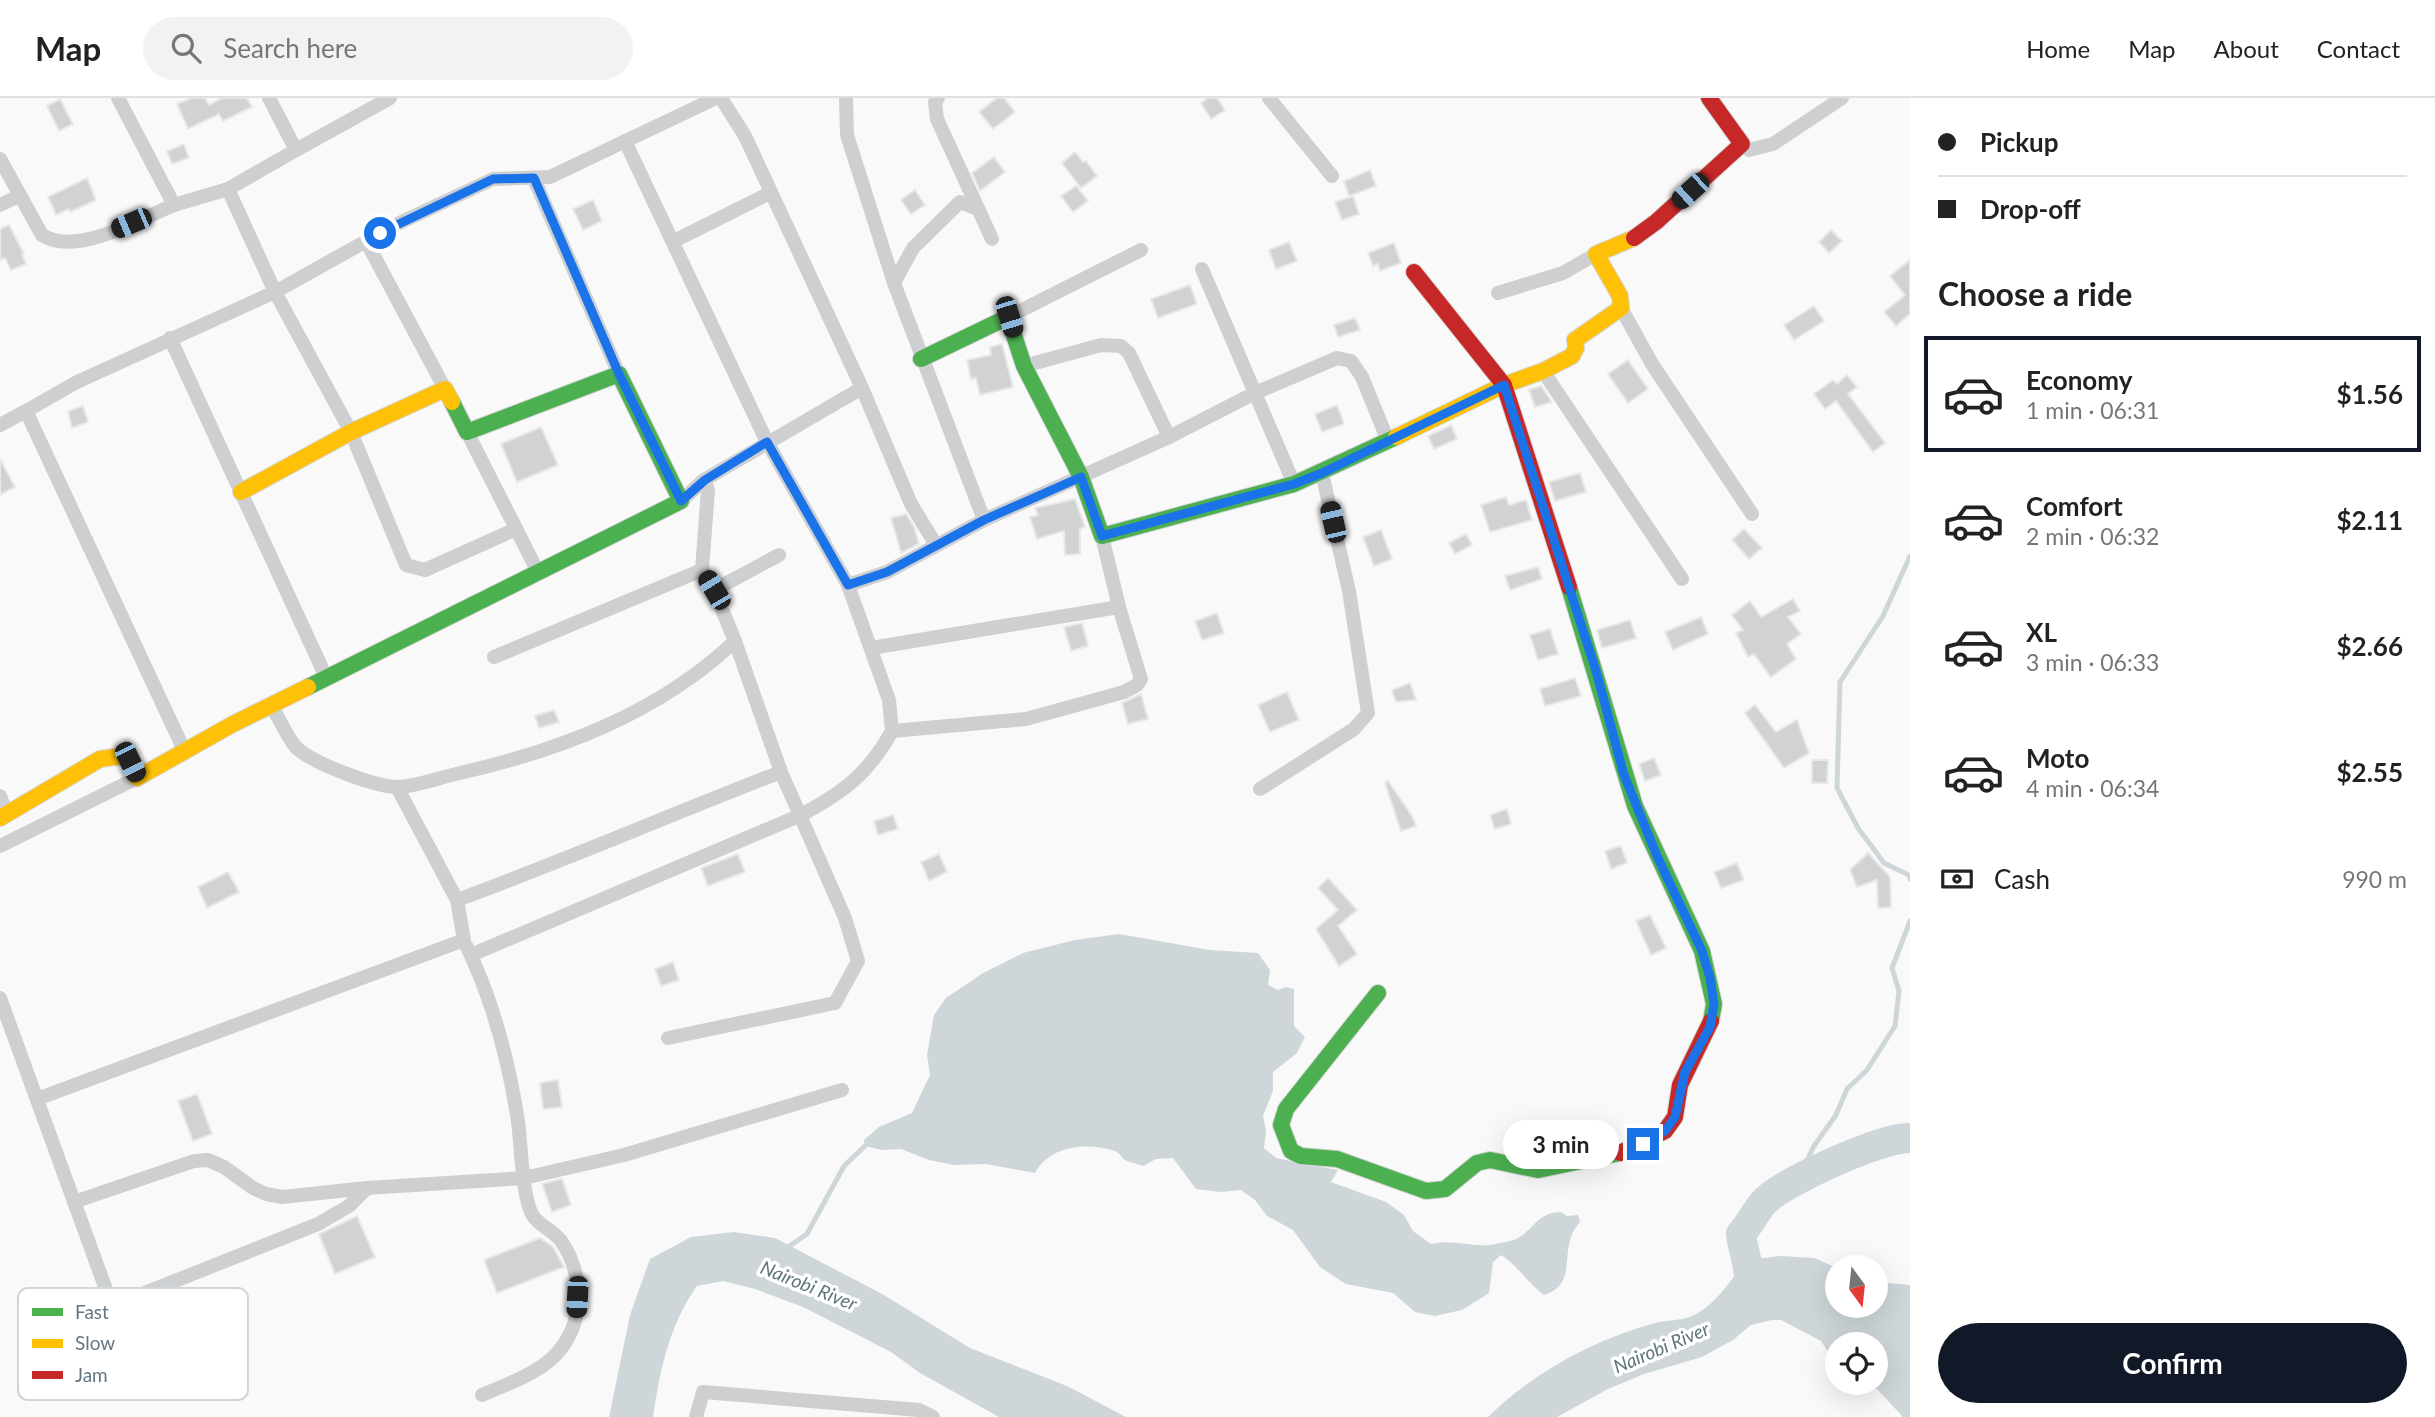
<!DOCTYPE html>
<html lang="en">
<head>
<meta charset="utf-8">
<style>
	:root { --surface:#fff; --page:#f2f2f2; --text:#222; --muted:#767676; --line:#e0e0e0; --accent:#111827 }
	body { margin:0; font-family:Lato,sans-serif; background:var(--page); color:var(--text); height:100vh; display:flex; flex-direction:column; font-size:26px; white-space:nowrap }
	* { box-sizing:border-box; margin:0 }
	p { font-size:23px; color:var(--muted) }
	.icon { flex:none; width:38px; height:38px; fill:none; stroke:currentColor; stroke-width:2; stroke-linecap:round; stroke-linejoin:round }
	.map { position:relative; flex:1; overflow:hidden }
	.panel { display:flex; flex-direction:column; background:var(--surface); width:525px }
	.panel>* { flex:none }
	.banner { display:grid; align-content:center; height:154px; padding:0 28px; background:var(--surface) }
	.needle { width:46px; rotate:165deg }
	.buttons { position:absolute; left:1825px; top:1157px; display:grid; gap:14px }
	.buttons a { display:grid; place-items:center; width:63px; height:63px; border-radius:50%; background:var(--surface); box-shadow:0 7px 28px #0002; font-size:35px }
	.end { position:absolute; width:32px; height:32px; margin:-16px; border:9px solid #1a73e8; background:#fff; box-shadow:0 0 0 4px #fff }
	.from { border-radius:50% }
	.bubble { position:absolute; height:49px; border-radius:24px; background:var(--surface); box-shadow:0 7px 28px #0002; font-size:23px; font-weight:700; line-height:49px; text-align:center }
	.car { position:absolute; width:21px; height:42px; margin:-21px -10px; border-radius:9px; box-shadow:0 0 5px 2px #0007; background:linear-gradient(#222 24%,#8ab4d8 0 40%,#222 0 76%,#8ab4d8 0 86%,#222 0) }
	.banner b { display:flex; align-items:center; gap:24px; height:66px; font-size:26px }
	.banner b+b { border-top:2px solid var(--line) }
	.banner i { width:18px; height:18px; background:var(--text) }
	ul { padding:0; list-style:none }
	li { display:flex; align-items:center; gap:21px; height:116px; margin:0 14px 10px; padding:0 14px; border:4px solid transparent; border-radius:0px }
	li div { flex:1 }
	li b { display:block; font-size:26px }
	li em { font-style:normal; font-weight:700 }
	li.selected { border-color:var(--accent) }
	li>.icon { width:63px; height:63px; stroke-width:1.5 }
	h2 { padding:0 28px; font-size:32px; line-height:84px }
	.pay { display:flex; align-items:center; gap:18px; height:77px; padding:0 28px; font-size:26px }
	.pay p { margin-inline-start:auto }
	.action { display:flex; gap:14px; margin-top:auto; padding:14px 28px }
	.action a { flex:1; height:80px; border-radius:42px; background:var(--accent); color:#fff; font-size:28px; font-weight:700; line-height:80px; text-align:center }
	header { display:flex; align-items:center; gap:42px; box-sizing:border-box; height:98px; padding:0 35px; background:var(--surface); border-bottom:2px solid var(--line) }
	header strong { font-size:33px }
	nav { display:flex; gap:38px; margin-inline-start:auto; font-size:24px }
	.search { width:490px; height:63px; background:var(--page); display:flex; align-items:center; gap:18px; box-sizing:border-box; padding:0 24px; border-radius:38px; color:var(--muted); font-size:26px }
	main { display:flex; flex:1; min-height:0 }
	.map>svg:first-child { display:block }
</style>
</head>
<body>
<header>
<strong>Map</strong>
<div class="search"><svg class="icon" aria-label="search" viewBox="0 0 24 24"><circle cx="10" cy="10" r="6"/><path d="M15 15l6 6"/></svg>Search here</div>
<nav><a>Home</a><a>Map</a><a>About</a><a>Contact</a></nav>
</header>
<main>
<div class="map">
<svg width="1910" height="1319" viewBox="0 0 1910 1319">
	<rect width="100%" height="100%" fill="#f9f9f9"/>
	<g fill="#ced6d9">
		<path d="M1119,836l91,16 48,3 12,17 -2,15 10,5 8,-3 8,2v37l11,11 -8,16 -24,19v19l-10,25 3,15 -2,17 12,10 62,12 -7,12 55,20 18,13 9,16 18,13c25,-6 45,6 69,-1 7,-1 16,-3 21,-7 16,-11 17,-23 40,-24l6,4 11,-1 2,7c-24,26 1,61 -36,73 -15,-11 -29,-32 -43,-40l-8,7 -4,31 -27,17 -27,6 -20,-4 -22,-19 -47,-9 -26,-17 -27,-37 -26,-14 -12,-16 -14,-10 -20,2 -25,-3 -23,-31 -17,1 -13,7c-5,-2 -11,-3 -16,-5 -5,-2 -7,-8 -12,-10 -27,-9 -65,-6 -80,22l-49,-9 -32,1 -25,-5 -28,-11 -19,1 -17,-4 -1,-6 15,-13 33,-14 18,-38 -3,-20 7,-40 12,-17 37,-25 40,-20 52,-13z"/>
		<path d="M734,1134l41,6 109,57 86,53 97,38 59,31h-127l-79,-44 -29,-21 -88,-45 -48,-18 -32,-8 -26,5c-28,39 -37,85 -44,131h-44l21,-102 20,-56 41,-22z"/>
		<path d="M1781,1158l33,2 23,10 1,38h38v-24l34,3v132h-7l-26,-28 -25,2 -5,-8 29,-1v-38h-38l-1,22 -16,-25 -40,-21h-9l-21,5 -18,15 -31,17 -58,17 -36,15 -51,28h-69c46,-45 105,-77 167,-94 12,-3 26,-2 37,-7 25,-11 38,-37 56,-56z"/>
	</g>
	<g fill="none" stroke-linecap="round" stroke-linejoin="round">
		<g stroke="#ced6d9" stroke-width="5">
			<polyline points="1910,458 1883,518 1840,584 1837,690 1858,730 1884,765 1909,777 1910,781"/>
			<polyline points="1798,1081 1814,1048 1836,1017 1847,991 1867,972 1895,928 1899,893 1892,870 1910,823"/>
			<polyline points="785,1151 807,1136 844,1068 865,1048"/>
		</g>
		<path stroke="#ced6d9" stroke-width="30" d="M1742,1201c15,-19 1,-44 -1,-65 8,-9 14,-21 22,-31 19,-21 119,-66 147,-65"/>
	</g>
	<g fill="#d0d2d3" stroke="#e8e8e8" stroke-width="2">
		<polygon points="191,0 205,0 209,7 222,0 247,0 252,9 223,23 219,16 188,31 177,6"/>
		<polygon points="997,0 1004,0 1015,14 993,31 979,14"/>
		<polygon points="1208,0 1217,0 1225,12 1211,21 1201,5"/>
		<polygon points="60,1 73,26 59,33 47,8"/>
		<polygon points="184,46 189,60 172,66 167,53"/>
		<polygon points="1075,54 1083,64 1086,63 1097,78 1081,90 1062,65"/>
		<polygon points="994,59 1005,74 980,93 972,75"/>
		<polygon points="1370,72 1376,88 1349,98 1344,83"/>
		<polygon points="87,80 96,102 70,114 69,111 56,117 48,99"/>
		<polygon points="1076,88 1088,103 1073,114 1061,98"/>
		<polygon points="915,92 925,107 911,116 901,102"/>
		<polygon points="1353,98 1359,116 1342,122 1335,104"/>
		<polygon points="593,102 602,123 583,132 573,111"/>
		<polygon points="9,127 24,156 22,157 26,166 11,172 5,160 0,162 0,131"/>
		<polygon points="1831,132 1842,143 1829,155 1819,144"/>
		<polygon points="1289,144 1297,163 1276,171 1269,152"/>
		<polygon points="1394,145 1401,165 1380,173 1378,166 1373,168 1368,155"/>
		<polygon points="1910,162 1910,216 1896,228 1884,214 1905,197 1890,178"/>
		<polygon points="1190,187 1197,206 1158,220 1151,201"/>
		<polygon points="1814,208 1824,223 1794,242 1784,227"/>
		<polygon points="1355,220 1360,232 1338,239 1334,227"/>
		<polygon points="1002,246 1013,289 980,297 976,280 971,281 967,262 991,257 990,249"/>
		<polygon points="1628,262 1648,291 1628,305 1608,276"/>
		<polygon points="1847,277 1857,289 1848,296 1885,345 1873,354 1836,303 1825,311 1814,296 1833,282 1837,286"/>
		<polygon points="1541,288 1552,304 1535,309 1529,292"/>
		<polygon points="1337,307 1344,326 1322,334 1315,316"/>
		<polygon points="83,308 88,324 72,330 68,313"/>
		<polygon points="1451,327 1457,341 1434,351 1428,338"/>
		<polygon points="541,329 558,367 517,384 501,346"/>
		<polygon points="0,361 15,389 0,397"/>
		<polygon points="1580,375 1586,394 1555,403 1549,384"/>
		<polygon points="1506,399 1509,407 1526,402 1532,422 1490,434 1481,407"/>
		<polygon points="1075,401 1085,429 1080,431 1080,456 1065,457 1064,433 1037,441 1030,419 1038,417 1035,410"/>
		<polygon points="906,416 914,429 919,446 901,455 891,420"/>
		<polygon points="1744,431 1762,450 1749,461 1732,442"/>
		<polygon points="1381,432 1392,461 1374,468 1363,439"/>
		<polygon points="1466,436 1472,447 1455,456 1449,445"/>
		<polygon points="1538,469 1542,481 1510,492 1505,478"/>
		<polygon points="1793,501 1800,513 1788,519 1801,536 1787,546 1796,561 1771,579 1754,556 1748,559 1736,535 1743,532 1732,517 1750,503 1761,519"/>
		<polygon points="1217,515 1224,535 1202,542 1195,523"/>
		<polygon points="1701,519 1708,536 1673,552 1665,534"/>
		<polygon points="1630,522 1636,540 1602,550 1597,532"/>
		<polygon points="1082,525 1088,548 1071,553 1064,529"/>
		<polygon points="1550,531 1558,556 1538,562 1530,537"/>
		<polygon points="1575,580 1581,598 1545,608 1540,591"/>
		<polygon points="1410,585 1416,602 1396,604 1392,592"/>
		<polygon points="1287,594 1299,622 1270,634 1258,607"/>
		<polygon points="1141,596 1148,621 1128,626 1122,605"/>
		<polygon points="1755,607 1776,634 1797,622 1809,655 1784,670 1745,615"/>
		<polygon points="554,612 559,624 539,630 535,618"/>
		<polygon points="1654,660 1661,677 1645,683 1639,666"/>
		<polygon points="1812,662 1828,662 1827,685 1812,685"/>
		<polygon points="1388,683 1412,718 1416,728 1401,733 1385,685"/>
		<polygon points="1507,711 1511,726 1495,731 1490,717"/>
		<polygon points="893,717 898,731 878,737 874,723"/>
		<polygon points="1621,748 1627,765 1611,771 1605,753"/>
		<polygon points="1868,755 1890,779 1891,809 1878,810 1877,782 1857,789 1850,772"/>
		<polygon points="738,756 745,774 708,788 701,770"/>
		<polygon points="939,756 947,774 929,783 921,764"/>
		<polygon points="1737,765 1744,782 1721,790 1714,774"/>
		<polygon points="228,774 239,794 207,810 198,789"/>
		<polygon points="1328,780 1357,812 1338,828 1357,856 1339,868 1316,831 1338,812 1318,790"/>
		<polygon points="1650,817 1666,850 1651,857 1636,823"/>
		<polygon points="673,864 679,882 661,888 655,871"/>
		<polygon points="558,982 562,1009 543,1011 540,985"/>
		<polygon points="197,996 212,1036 193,1043 178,1003"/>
		<polygon points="562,1081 571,1107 552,1114 542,1086"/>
		<polygon points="357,1118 375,1159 335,1176 319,1136"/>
		<polygon points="540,1140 553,1149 564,1169 497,1195 484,1162"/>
	</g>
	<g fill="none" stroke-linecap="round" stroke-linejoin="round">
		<g stroke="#d5d6d7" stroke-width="18">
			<g id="fast">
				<polyline points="921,261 1008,219 1024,268 1081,379 1102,438 1294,386 1396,339"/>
				<polyline points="1569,489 1635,708 1702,853 1714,906 1711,923"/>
				<polyline points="308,589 681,403 619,276 467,334 452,304"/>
				<polyline points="1378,895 1286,1011 1281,1027 1291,1053 1301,1058 1337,1061 1426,1093 1445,1091 1477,1065 1490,1062 1538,1072 1620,1055"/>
			</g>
		</g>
		<g stroke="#d5d6d7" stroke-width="18">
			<g id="slow">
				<polyline points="1396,339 1504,287 1543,273 1572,258 1576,250 1575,242 1621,210 1620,198 1596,156 1634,140"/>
				<polyline points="241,394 351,334 445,291 452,304"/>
				<polyline points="0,720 100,661 122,658 129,664 137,680 233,626 308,589"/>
			</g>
		</g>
		<g stroke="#d5d6d7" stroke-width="18">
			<g id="jam">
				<polyline points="1634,140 1656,124 1742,46 1709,0"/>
				<polyline points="1414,174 1504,287 1569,489"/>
				<polyline points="1620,1055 1665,1033 1675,1019 1680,987 1711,923"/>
			</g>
		</g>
		<g stroke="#cecfd0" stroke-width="14">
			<polyline points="118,0 174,107 228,91 296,52 269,0"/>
			<polyline points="721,0 745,38 862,290 911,406 936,447"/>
			<polyline points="846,0 847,37 894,185 984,422"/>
			<polyline points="938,0 935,4 937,21 992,141"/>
			<polyline points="1269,0 1332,78"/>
			<polyline points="625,43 767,344 848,487 887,474 984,422 1169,339"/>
			<polyline points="1742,46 1749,52 1773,46 1842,0"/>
			<polyline points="296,52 390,0"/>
			<path d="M0,61l42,76c35,22 97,-16 132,-30"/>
			<polyline points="534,81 619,276"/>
			<polyline points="228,91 275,194 351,334 406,467 425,472 516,431"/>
			<polyline points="0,107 19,98"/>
			<polyline points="366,143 445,291"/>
			<polyline points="674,143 770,95"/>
			<polyline points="1202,171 1255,295 1337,260 1351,263 1362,279 1388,343"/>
			<polyline points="894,185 913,150 960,104 978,111"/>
			<polyline points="1498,195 1563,175 1596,156"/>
			<polyline points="1621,210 1652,266 1752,416"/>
			<polyline points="1008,219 1141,152"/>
			<polyline points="170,240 326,579"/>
			<polyline points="1024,268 1101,247 1121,248 1129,255 1169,339 1255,295 1294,386"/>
			<polyline points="1543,273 1682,481"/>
			<polyline points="0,327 26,313"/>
			<polyline points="467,334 538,474"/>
			<polyline points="704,382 862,290"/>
			<polyline points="848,487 889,602 892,633"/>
			<polyline points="714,492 779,457"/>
			<polyline points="871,550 1119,509"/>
			<polyline points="494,559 702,472"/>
			<path d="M271,607c8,13 15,30 24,41 15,17 81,41 103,41 20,-1 43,-10 62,-14 101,-23 199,-60 275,-132"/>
			<polyline points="184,652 26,313 77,284 275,194 395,127 493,81 550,79 716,0"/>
			<polyline points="1260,691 1354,631 1368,615 1349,493 1322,375"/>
			<polyline points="0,698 7,717"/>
			<polyline points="0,748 137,680"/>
			<path d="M457,802c109,-40 215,-86 324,-128"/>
			<path d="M467,849c26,54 42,116 51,174 3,23 4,77 15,95 7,10 21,15 28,25 15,21 21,51 15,76 -12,49 -53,60 -94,78"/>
			<path d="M471,857l330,-140c43,-23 67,-41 91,-84l134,-12 98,-27 13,-7 4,-6 -22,-72 -17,-71"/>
			<polyline points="0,900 112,1208 318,1126 349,1108 367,1090"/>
			<polyline points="668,940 835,905 858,863 845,820 781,674 735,543 714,492 702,472 708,392 704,382 681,403"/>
			<polyline points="37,1001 464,842 457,802 397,689"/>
			<polyline points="74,1104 194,1063 208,1062 224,1069 253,1090 266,1096 282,1099 367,1090 524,1080 624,1057 842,992"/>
			<polyline points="696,1319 703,1294 919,1312 933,1319"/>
		</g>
		<use href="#fast" stroke="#4caf50" stroke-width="16"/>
		<use href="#slow" stroke="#ffc107" stroke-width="16"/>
		<use href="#jam" stroke="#c62828" stroke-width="16"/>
	</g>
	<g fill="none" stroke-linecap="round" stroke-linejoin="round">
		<polyline stroke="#1a73e8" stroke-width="9" points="380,135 493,81 534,80 619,276 681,403 705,382 767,344 848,487 887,474 984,422 1081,379 1102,438 1294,386 1322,375 1504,287 1596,573 1624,677 1657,758 1702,853 1710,880 1714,906 1710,929 1685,974 1675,1019 1665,1033 1643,1046"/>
	</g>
	<g text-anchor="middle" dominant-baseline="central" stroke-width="7" stroke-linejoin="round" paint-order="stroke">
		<g font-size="19" font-style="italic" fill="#60757c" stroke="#fff">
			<text transform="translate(809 1187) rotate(22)">Nairobi River</text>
			<text transform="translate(1661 1249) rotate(-23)">Nairobi River</text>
		</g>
	</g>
	<rect x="18" y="1190" width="230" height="112" rx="10" fill="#fff" stroke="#d1d6da" stroke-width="2"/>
	<rect x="32" y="1210" width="31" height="8" fill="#4caf50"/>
	<rect x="32" y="1241" width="31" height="9" fill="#ffc107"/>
	<rect x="32" y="1273" width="31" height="8" fill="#c62828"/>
	<g font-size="19" fill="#657683">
		<text x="75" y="1221">Fast</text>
		<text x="75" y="1252">Slow</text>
		<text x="75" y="1284">Jam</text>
	</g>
</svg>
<div class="buttons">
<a><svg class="needle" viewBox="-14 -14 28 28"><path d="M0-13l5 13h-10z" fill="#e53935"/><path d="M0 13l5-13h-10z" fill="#767676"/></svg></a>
<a><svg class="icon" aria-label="locate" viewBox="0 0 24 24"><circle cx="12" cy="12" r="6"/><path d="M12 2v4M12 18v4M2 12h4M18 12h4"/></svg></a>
</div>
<i class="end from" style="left:380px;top:135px"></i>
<i class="end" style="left:1643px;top:1046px"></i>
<div class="bubble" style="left:1503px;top:1022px;width:116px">3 min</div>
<i class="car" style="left:1690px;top:93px;rotate:228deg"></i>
<i class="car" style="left:131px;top:125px;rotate:247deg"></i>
<i class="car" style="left:1009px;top:219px;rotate:163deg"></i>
<i class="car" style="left:1333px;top:424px;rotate:347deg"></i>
<i class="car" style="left:714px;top:492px;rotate:329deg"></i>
<i class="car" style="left:130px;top:664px;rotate:154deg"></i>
<i class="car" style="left:577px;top:1199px;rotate:183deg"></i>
</div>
<section class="panel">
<div class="banner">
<b><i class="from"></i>Pickup</b>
<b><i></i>Drop-off</b>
</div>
<h2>Choose a ride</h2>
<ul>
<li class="selected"><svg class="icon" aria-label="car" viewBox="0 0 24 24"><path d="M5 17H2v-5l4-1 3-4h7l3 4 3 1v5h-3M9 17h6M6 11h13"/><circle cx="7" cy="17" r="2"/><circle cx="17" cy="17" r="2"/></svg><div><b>Economy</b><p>1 min · 06:31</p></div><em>$1.56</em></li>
<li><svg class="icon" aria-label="car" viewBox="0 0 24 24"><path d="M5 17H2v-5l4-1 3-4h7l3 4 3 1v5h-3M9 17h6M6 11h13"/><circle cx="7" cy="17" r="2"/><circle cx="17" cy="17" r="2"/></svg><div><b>Comfort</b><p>2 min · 06:32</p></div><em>$2.11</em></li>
<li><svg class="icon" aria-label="car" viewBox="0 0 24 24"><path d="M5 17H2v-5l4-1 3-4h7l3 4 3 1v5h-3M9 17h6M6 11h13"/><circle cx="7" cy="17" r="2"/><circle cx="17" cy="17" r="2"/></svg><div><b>XL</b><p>3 min · 06:33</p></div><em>$2.66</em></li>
<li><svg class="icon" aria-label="car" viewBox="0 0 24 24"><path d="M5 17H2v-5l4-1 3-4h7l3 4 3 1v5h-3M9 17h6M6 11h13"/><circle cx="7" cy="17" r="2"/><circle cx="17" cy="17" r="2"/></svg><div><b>Moto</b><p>4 min · 06:34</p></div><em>$2.55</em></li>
</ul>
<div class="pay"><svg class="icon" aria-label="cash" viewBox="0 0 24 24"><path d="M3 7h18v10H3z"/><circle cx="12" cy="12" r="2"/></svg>Cash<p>990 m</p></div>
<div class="action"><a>Confirm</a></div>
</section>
</main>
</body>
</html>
